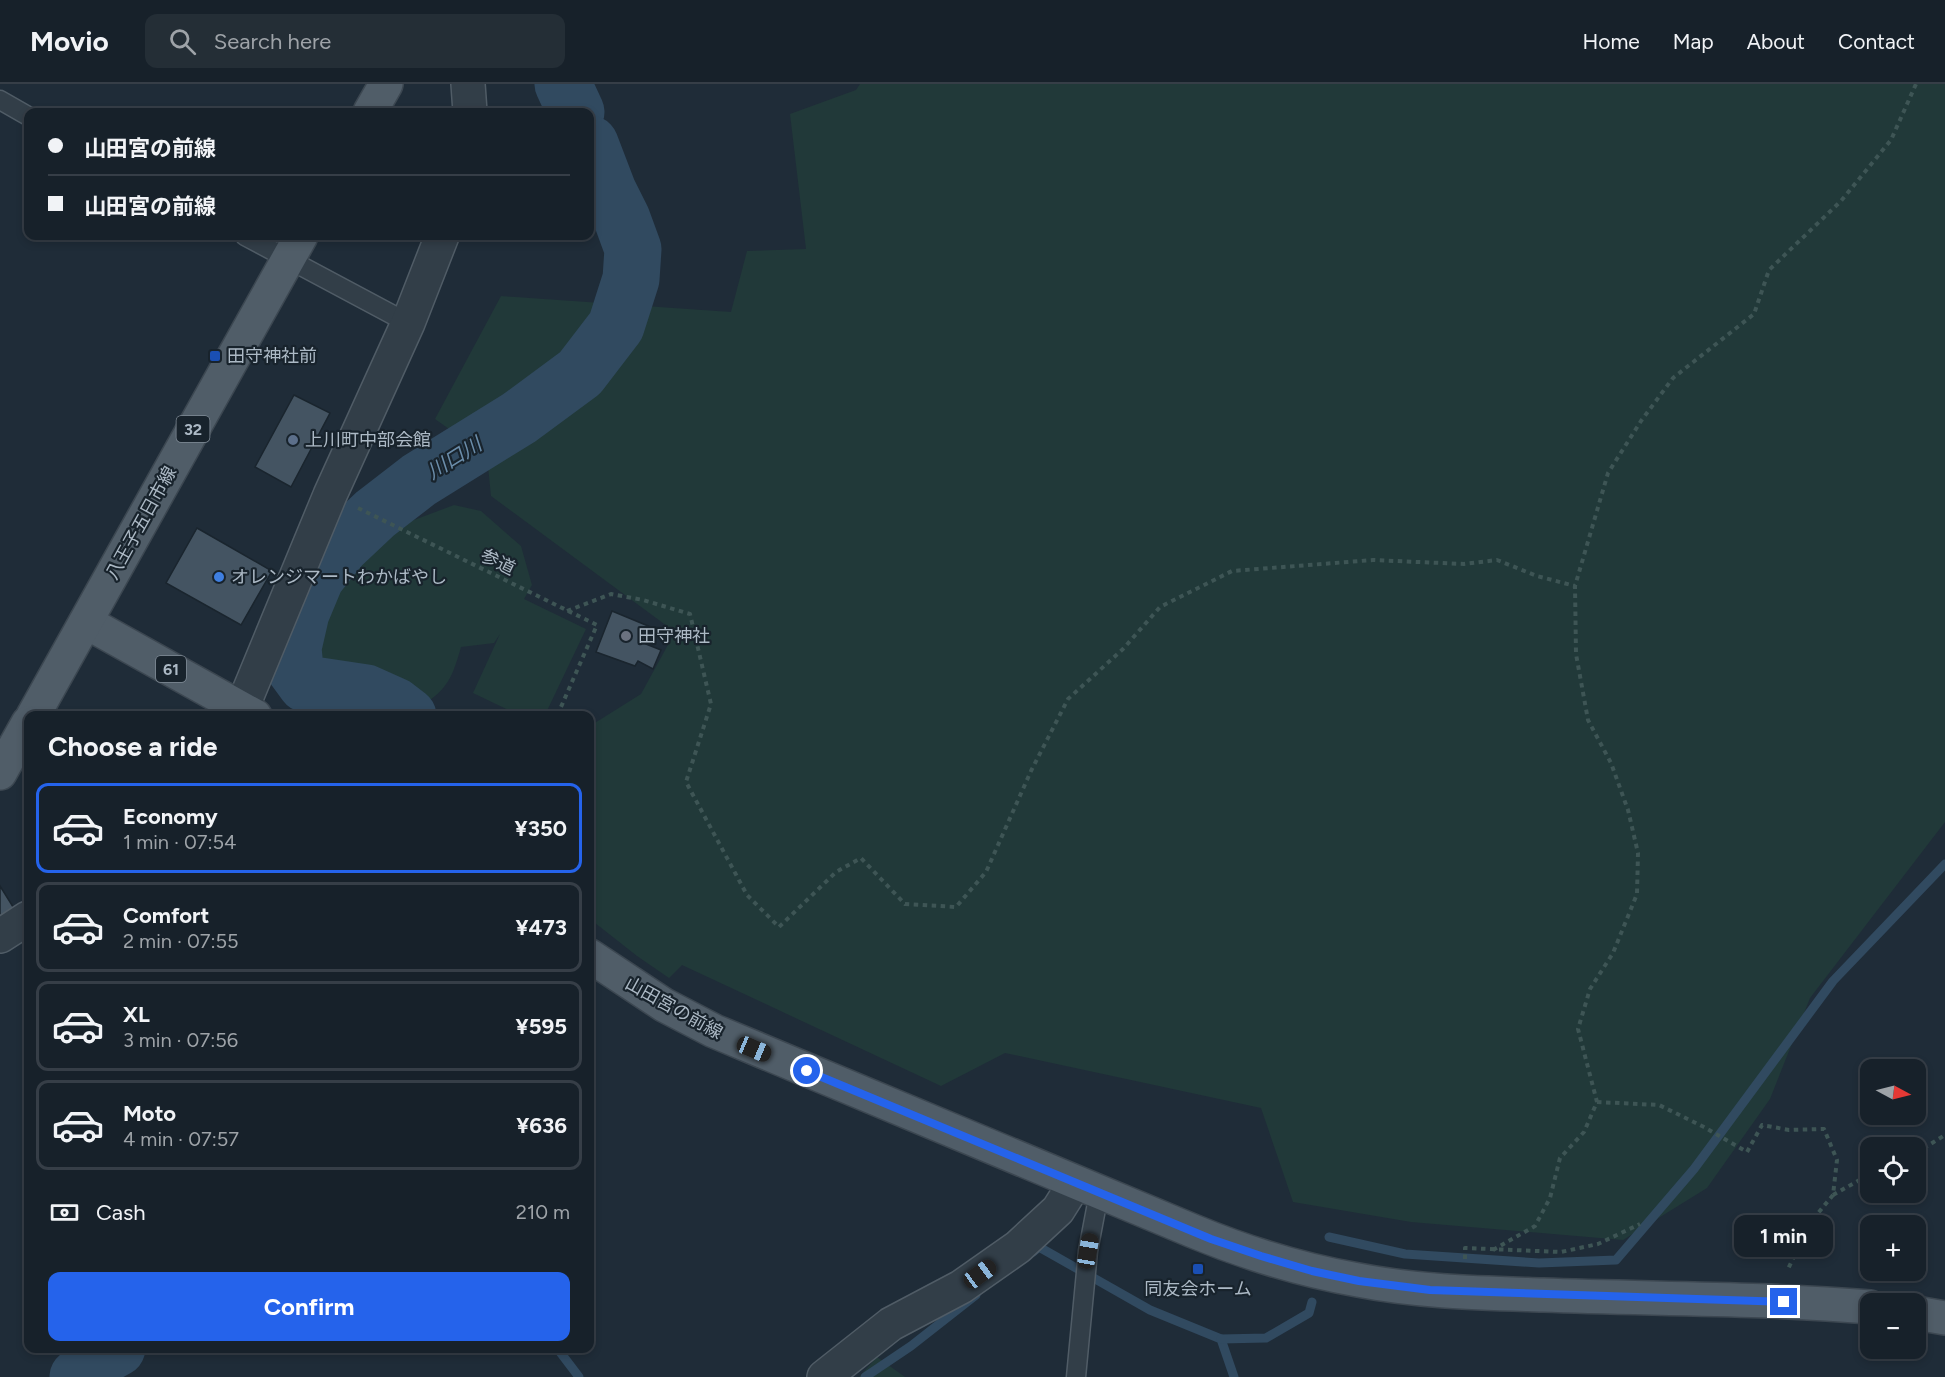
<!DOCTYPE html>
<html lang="en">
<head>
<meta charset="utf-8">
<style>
	:root { --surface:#17212a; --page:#242e36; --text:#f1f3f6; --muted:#9ea3a8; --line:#363e47; --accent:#2563eb }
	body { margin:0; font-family:Figtree,"Noto Sans JP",sans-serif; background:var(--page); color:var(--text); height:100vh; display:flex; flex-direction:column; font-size:22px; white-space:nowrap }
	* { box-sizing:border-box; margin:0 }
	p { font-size:20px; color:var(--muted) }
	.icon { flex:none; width:33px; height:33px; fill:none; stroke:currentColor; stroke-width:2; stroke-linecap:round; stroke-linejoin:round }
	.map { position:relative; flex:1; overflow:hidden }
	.sheet { position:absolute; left:24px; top:627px; width:570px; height:642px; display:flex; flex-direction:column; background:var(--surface); border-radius:12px; box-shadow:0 3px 9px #0003,0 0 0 2px var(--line) }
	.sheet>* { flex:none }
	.hud { position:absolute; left:24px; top:24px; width:570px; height:132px; border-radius:12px; box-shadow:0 3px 9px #0003,0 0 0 2px var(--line); display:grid; align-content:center; height:132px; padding:0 24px; background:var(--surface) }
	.needle { width:39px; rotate:97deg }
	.buttons { position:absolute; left:1860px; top:975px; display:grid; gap:12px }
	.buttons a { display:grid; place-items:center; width:66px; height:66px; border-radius:12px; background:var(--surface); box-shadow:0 3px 9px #0003,0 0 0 2px var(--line); font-size:30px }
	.end { position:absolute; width:27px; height:27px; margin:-14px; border:8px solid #2563eb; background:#fff; box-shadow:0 0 0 3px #fff }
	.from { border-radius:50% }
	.bubble { position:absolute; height:42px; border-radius:12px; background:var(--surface); box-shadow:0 3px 9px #0003,0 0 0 2px var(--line); font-size:20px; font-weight:700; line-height:42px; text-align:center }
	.car { position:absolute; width:18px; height:36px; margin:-18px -9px; border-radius:8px; box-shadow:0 0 4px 2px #0007; background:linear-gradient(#222 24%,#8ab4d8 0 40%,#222 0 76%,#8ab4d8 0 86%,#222 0) }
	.hud b { display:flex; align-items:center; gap:21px; height:57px; font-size:22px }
	.hud b+b { border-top:2px solid var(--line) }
	.hud i { width:15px; height:15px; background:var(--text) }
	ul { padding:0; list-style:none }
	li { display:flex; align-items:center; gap:18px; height:90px; margin:0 12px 9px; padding:0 12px; border:3px solid var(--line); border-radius:12px }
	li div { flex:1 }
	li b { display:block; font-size:22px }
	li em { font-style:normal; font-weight:700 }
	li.active { border-color:var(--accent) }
	li>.icon { width:54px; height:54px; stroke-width:1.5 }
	h2 { padding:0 24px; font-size:27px; line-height:72px }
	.pay { display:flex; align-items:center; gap:15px; height:66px; padding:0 24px; font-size:22px }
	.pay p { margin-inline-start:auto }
	.cta { display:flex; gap:12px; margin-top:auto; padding:12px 24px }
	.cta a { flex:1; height:69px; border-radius:12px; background:var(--accent); color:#fff; font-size:24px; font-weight:700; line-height:69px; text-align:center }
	header { display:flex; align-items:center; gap:36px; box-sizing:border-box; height:84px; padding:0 30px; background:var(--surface); border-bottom:2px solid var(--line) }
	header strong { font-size:28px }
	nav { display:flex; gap:33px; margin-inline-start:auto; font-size:21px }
	.search { width:420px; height:54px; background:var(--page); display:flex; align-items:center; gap:15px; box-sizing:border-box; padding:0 21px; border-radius:12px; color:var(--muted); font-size:22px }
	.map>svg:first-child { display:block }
</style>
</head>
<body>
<header>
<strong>Movio</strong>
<div class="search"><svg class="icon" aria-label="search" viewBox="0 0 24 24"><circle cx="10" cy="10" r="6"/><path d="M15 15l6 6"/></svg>Search here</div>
<nav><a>Home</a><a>Map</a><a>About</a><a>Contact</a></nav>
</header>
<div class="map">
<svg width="1945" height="1293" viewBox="0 0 1945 1293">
	<rect width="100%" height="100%" fill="#1f2c38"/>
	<g fill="#213939">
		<polygon points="860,0 1945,0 1945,738 1810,914 1770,1015 1707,1104 1623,1156 1411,1138 1293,1118 1261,1024 1005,969 941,1002 682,881 669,894 637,872 590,835 590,642 641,610 675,548 491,412 487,372 435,335 501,212 731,228 747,167 806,165 790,30 856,6"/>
		<path d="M454,421l27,6 40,35 11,39 -8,14 62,30 -41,86h-26l-46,-22 27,-59 -6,9 -33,4c-7,24 -11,40 -34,55l-3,13h-72l-2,-1 -9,-31 -33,-23 6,-44 29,-50 39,-34z"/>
		<polygon points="877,1273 905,1293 859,1293"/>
	</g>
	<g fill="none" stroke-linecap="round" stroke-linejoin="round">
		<g stroke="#314a60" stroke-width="9">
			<polyline points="1329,1153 1405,1170 1539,1179 1616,1176 1694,1085 1833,897 1945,780"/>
			<polyline points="1033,1168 1039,1163 1150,1226 1221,1255 1234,1293"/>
			<polyline points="1221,1255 1266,1254 1309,1229 1312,1218"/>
			<polyline points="557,1264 579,1293"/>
			<polyline points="865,1293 911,1262 976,1211"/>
		</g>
		<g stroke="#314a60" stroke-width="57">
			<polyline points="563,0 576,28"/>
			<polyline points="408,632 395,622 366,609 306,600 295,585 293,564 301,529 316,493 341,462 375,430 419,396 519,334 580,289 616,242 631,195 633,165 622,135 608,107 590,60"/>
			<polyline points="78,1293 106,1270 117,1264"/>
		</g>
	</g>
	<g fill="#445462" stroke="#1a252e" stroke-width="1.5">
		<polygon points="294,311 330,329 291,403 255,383"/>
		<polygon points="197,444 272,487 241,541 166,499"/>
		<polygon points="612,527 653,544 646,560 661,566 653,585 638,577 635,582 596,568"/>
		<polygon points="0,802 15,826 0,834"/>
	</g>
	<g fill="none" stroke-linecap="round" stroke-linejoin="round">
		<g stroke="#505c66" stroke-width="21">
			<g id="service">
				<polyline points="0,16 28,32"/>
				<polyline points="245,152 408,239"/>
				<polyline points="1076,1293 1088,1167 1099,1109"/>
			</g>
		</g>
		<g stroke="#505c66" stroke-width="36">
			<g id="minor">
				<polyline points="468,0 470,28"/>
				<polyline points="238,632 242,624 330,411 408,239 442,152"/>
				<polyline points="0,852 28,834"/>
				<polyline points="824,1293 891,1240 961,1203 1018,1163 1058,1126 1075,1099"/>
			</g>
		</g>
		<g stroke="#3c4751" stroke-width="36">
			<g id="primary">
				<polyline points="370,28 386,0"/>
				<polyline points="86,538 255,632"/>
				<polyline points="33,632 301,152"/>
				<polyline points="0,689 28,639"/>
				<path d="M590,872l74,49 50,26 479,200c53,22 108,39 165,49 61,12 123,13 185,15 109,4 219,3 327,12"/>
				<polyline points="1916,1229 1945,1234"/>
			</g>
		</g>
		<g stroke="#3e5555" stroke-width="4" stroke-dasharray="4.5 4.5" stroke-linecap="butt">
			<polyline points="358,424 597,541 557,632"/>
			<polyline points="567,527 611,510 643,516 690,530 711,620 686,698 747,811 779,843 836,788 861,774 905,820 956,823 986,788 1031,687 1068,615 1123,565 1160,523 1232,487 1373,476 1464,480 1497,476 1537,492 1575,502"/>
			<polyline points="1597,1018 1659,1021 1704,1043 1747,1068 1762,1041 1789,1046 1824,1045 1837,1076 1833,1111 1810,1139 1788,1185"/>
			<polyline points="1916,1069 1945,1051"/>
			<polyline points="1833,1111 1870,1090"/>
			<polyline points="1493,1166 1535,1142 1550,1114 1560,1074 1584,1048 1597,1018 1578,945 1590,905 1613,869 1637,810 1638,769 1628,726 1611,679 1588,636 1576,570 1575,502 1608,389 1641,337 1673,294 1754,230 1769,186 1841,117 1891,56 1916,0"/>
			<polyline points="1465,1175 1465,1164 1561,1168 1598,1160 1640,1140"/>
		</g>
		<use href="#service" stroke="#323e48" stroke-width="18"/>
		<use href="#minor" stroke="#323e48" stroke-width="33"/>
		<use href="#primary" stroke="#505d68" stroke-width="33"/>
	</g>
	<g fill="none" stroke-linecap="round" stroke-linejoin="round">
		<polyline stroke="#2563eb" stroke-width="8" points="807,987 1211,1155 1261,1172 1312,1187 1359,1197 1430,1206 1784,1218"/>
	</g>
	<g fill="#1a4fb4" stroke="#18232c" stroke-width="2">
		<rect x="209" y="266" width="12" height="12" rx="3"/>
		<rect x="1192" y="1179" width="12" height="12" rx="3"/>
	</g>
	<circle fill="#5c6f8a" stroke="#18232c" stroke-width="2" cx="293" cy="356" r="6"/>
	<circle fill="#3f7fe0" stroke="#18232c" stroke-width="2" cx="219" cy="493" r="6"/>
	<circle fill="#6b7280" stroke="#18232c" stroke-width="2" cx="626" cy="552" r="6"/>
	<g text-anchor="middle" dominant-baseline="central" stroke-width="4.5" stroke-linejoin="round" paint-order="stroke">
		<g fill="#18232c" stroke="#808c97" stroke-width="1.5">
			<rect x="176.5" y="332" width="33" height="26" rx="4.5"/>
			<rect x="156" y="572" width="30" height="26" rx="4.5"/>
		</g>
		<g font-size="16" font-weight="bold" fill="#acb9c5">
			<text x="193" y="345">32</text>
			<text x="171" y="585">61</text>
		</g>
		<g font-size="18" fill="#acb9c5" stroke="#18232c" text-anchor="start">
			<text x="227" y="272">田守神社前</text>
			<text x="305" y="356">上川町中部会館</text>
			<text x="231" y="493">オレンジマートわかばやし</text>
			<text x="638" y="552">田守神社</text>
			<text x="1198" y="1205" text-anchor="middle">同友会ホーム</text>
		</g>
		<g font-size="18" fill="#acb9c5" stroke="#18232c">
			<text transform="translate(141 439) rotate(-61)">八王子五日市線</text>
			<text transform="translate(498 478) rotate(26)">参道</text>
			<text transform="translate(674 924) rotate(29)">山田宮の前線</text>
		</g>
		<g font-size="20" font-style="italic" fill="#6b8daa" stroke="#18232c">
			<text transform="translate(454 374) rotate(-32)">川口川</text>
		</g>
	</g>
</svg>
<div class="buttons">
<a><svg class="needle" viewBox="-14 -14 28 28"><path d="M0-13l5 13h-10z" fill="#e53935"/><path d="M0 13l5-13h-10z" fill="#9ea3a8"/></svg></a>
<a><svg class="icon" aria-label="locate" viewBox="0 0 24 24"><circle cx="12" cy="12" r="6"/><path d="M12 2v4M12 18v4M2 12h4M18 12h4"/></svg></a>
<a>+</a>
<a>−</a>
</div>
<i class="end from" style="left:807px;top:987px"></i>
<i class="end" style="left:1784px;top:1218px"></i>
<div class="bubble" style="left:1734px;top:1131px;width:99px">1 min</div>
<i class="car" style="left:754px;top:965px;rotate:113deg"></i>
<i class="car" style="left:1088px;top:1167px;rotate:10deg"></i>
<i class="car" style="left:980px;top:1190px;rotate:54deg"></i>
<div class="hud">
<b><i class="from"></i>山田宮の前線</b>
<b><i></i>山田宮の前線</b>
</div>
<section class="sheet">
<h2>Choose a ride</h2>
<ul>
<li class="active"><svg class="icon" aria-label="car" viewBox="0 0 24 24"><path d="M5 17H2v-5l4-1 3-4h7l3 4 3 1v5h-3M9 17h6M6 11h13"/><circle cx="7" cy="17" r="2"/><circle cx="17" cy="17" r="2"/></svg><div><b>Economy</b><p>1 min · 07:54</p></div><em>¥350</em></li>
<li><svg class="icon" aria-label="car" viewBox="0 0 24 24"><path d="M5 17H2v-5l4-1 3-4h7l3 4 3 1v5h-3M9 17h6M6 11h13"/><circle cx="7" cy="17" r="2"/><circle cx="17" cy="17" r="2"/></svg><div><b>Comfort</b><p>2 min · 07:55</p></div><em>¥473</em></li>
<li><svg class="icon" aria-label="car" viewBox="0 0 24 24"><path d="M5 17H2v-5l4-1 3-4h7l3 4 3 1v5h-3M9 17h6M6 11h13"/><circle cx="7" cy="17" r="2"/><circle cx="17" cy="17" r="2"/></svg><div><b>XL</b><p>3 min · 07:56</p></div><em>¥595</em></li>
<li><svg class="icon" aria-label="car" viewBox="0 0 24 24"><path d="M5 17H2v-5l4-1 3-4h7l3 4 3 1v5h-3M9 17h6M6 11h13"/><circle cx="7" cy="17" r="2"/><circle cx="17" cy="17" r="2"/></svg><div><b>Moto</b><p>4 min · 07:57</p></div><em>¥636</em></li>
</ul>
<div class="pay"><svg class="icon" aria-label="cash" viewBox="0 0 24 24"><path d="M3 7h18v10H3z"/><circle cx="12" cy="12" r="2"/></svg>Cash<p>210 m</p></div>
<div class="cta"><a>Confirm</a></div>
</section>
</div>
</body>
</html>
